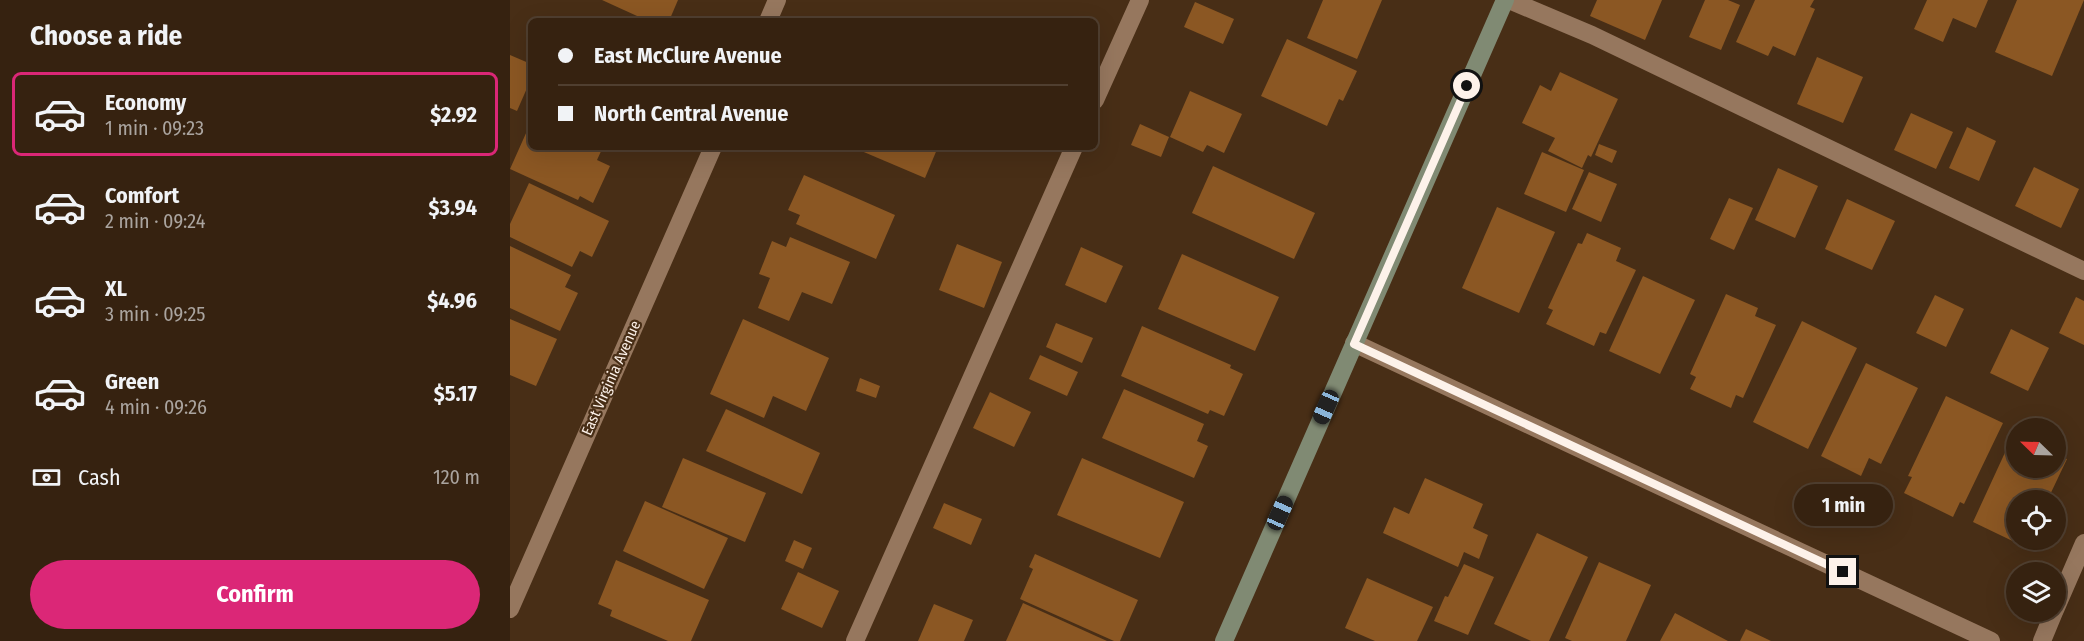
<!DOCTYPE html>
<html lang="en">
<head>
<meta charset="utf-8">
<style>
	:root { --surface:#362210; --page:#412f1e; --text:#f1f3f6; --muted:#aaa49f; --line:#503f30; --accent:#db2777 }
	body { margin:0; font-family:"Fira Sans Condensed",sans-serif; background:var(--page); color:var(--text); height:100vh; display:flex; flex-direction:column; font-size:22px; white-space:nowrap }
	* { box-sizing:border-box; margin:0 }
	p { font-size:20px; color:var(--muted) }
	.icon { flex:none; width:33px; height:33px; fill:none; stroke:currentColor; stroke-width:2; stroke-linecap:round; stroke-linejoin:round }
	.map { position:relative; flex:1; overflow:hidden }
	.panel { display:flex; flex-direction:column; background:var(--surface); width:510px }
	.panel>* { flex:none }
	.top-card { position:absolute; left:18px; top:18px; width:570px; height:132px; border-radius:9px; box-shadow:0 6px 24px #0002,0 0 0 2px var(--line); display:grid; align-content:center; height:132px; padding:0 30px; background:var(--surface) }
	.needle { width:39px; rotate:293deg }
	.controls { position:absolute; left:1496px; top:418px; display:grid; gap:12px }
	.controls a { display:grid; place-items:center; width:60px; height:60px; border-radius:50%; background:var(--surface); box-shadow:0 6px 24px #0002,0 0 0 2px var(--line); font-size:30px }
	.end { position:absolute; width:27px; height:27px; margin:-14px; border:8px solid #fdf2ea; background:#111; box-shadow:0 0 0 3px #111 }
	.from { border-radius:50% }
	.bubble { position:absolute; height:42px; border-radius:21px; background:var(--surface); box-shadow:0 6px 24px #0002,0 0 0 2px var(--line); font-size:20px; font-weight:700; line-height:42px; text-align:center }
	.car { position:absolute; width:18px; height:36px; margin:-18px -9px; border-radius:8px; box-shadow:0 0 4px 2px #0007; background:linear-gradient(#222 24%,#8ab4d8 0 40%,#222 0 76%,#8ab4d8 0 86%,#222 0) }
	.top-card b { display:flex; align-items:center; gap:21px; height:57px; font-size:22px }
	.top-card b+b { border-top:2px solid var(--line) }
	.top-card i { width:15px; height:15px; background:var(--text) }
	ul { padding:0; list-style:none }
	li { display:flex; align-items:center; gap:18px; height:84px; margin:0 12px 9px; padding:0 18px; border:3px solid transparent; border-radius:9px }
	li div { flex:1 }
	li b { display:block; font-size:22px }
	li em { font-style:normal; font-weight:700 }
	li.active { border-color:var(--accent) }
	li>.icon { width:54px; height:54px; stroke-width:1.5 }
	h2 { padding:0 30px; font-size:27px; line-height:72px }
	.pay { display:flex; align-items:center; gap:15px; height:66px; padding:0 30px; font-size:22px }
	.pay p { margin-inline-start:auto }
	.action { display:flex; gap:12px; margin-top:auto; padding:12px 30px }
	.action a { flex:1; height:69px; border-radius:36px; background:var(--accent); color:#fff; font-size:24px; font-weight:700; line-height:69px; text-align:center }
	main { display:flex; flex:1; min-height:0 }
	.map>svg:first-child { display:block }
</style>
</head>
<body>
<main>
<section class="panel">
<h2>Choose a ride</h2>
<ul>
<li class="active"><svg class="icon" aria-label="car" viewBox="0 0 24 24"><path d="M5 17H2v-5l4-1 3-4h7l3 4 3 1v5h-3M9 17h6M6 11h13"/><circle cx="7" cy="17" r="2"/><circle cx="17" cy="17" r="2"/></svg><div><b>Economy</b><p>1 min · 09:23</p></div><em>$2.92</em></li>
<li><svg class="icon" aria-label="car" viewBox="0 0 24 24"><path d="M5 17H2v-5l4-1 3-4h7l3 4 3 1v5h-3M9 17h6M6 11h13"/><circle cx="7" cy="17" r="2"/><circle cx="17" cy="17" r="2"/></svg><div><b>Comfort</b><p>2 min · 09:24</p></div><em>$3.94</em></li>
<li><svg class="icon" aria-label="car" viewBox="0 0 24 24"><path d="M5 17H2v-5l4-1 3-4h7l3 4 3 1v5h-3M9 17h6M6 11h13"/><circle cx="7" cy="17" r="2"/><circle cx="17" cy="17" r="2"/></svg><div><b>XL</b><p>3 min · 09:25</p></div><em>$4.96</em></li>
<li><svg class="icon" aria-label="car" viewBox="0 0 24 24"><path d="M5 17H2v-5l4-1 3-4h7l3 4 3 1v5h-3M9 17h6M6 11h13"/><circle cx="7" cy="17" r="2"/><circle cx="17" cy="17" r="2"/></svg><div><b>Green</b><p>4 min · 09:26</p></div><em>$5.17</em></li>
</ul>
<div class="pay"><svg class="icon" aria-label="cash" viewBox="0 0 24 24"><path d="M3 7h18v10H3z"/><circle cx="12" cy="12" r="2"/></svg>Cash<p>120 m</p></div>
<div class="action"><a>Confirm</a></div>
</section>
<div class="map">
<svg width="1574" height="641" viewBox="0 0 1574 641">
	<rect width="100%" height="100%" fill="#482e16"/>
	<g fill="#8b5723">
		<polygon points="92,0 168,0 159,21 138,21"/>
		<polygon points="813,0 872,0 847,59 797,38"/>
		<polygon points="1087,0 1152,0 1135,40 1080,16"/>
		<polygon points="1195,0 1218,0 1230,5 1211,50 1179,37"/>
		<polygon points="1245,0 1304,0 1300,7 1305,9 1285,56 1263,46 1258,56 1226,42"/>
		<polygon points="1417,0 1478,0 1466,28 1443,18 1433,42 1404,29"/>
		<polygon points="1507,0 1574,0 1542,76 1485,52"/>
		<polygon points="685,2 724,19 713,44 674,27"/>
		<polygon points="777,39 847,71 833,101 829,99 817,126 751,96"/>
		<polygon points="0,55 21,64 21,79 7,111 0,108"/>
		<polygon points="1307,57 1353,77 1333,123 1287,104"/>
		<polygon points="1050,72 1108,99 1081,157 1078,155 1072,168 1038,151 1045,138 1012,123 1030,85 1041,91"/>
		<polygon points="680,91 732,114 714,153 697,145 693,152 660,137"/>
		<polygon points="1401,113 1443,132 1426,169 1384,150"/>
		<polygon points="21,122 21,147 93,147 87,160 100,166 83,203 70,196 68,200 0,169"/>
		<polygon points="630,124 659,137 651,157 621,145"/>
		<polygon points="1457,127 1486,141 1469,181 1439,168"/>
		<polygon points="1089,144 1107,151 1102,163 1085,155"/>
		<polygon points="342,147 428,147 415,178"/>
		<polygon points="1032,152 1074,170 1056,212 1014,194"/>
		<polygon points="703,166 805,213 784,259 682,213"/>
		<polygon points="1524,167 1569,189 1551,228 1505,206"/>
		<polygon points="1268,168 1308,186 1285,238 1245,220"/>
		<polygon points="1079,172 1107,184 1091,222 1062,209"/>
		<polygon points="294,175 385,215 366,259 286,224 290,215 278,210"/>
		<polygon points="19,183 99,221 82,257 70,251 62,267 0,237 0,224"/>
		<polygon points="1219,198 1243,208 1224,250 1200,239"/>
		<polygon points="1337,199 1385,221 1362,270 1315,249"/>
		<polygon points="987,207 1045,232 1009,313 952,288"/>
		<polygon points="1077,233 1111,248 1106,261 1126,270 1096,334 1090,332 1084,346 1036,324 1043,310 1038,308 1068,243 1072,244"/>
		<polygon points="280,237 340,262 322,304 292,292 279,321 248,308 260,278 249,274 262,241 276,247"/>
		<polygon points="447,244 492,262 474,308 429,290"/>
		<polygon points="0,246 61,275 55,287 68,293 50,331 0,308"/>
		<polygon points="571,247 613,266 596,303 555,285"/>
		<polygon points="672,254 769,297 745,351 648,309"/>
		<polygon points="1133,276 1185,300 1150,374 1099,351"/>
		<polygon points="1216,294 1248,308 1245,316 1266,325 1233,398 1226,395 1221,408 1180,389 1186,377 1180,374"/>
		<polygon points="1425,295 1454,309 1436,347 1406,333"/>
		<polygon points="1566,297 1574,301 1574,345 1549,333"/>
		<polygon points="0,319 47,339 26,386 0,375"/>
		<polygon points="233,319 319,358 296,411 263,396 254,418 200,394"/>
		<polygon points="1292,321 1347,348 1298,449 1243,422"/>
		<polygon points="546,323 583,338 572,363 536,347"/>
		<polygon points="632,326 721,365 720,368 733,374 714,416 700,410 698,414 611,376"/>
		<polygon points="1501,329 1539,348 1518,391 1480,373"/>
		<polygon points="530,355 568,372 557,396 519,379"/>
		<polygon points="1356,363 1408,388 1371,464 1359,458 1351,476 1311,456"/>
		<polygon points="350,378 370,386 366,398 346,391"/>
		<polygon points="614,389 694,424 687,441 698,446 684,478 592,438"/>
		<polygon points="480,392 521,412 504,447 463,428"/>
		<polygon points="1436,396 1493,423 1454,504 1450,502 1443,517 1394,493 1402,477 1398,476"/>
		<polygon points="216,409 310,453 292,494 196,451"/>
		<polygon points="1516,422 1531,429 1513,429"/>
		<polygon points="1504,433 1506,434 1506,468 1545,468 1545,454 1557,459 1537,501 1506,501 1506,540 1519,540 1515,547 1463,522"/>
		<polygon points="173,458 256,493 235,542 152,507"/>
		<polygon points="572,458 674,502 650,558 547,515"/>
		<polygon points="915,478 973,504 963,528 978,535 969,559 954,552 948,567 873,533 884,507 899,514"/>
		<polygon points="135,501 218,538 194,589 113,551"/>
		<polygon points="434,503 472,519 461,545 423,528"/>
		<polygon points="1027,533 1078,557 1039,641 1021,641 984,624"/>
		<polygon points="284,540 302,548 293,569 275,561"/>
		<polygon points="525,554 628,600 610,641 604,641 510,599 523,569 519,567"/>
		<polygon points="106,560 199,600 181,641 158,641 100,616 102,610 88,604"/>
		<polygon points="1089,562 1141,585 1116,641 1062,641 1055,638"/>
		<polygon points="954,564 984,577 958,635 924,621 935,596 938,597"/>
		<polygon points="288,572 329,591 312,628 271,609"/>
		<polygon points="857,578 923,607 907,641 865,641 835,628"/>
		<polygon points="513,603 597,641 496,641"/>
		<polygon points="424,604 463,620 454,641 408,641"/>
		<polygon points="1165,613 1218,641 1150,641"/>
		<polygon points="1236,629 1261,641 1230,641"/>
	</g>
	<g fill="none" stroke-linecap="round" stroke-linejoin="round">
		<g stroke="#96775e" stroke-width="18">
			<polyline points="999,0 1082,35 1574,271"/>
			<polyline points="585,100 630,0"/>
			<polyline points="345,641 564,147"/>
		</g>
		<g stroke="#96775e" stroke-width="18">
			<polyline points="258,21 267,0"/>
			<polyline points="844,343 1481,641"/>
			<polyline points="0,609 203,147"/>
			<polyline points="1545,610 1574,543"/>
			<polyline points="1532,641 1544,612"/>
		</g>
		<polyline stroke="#808a73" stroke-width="18" points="714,641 995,0"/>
	</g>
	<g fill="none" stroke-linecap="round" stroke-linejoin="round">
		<polyline stroke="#fdf2ea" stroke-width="8" points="957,86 844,344 1333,572"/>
	</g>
	<g text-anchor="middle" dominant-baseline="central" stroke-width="4.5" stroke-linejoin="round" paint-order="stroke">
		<g font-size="15" fill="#fdf2ea" stroke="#482e16">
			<text transform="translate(101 378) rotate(-66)">East Virginia Avenue</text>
		</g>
	</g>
</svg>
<div class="controls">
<a><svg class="needle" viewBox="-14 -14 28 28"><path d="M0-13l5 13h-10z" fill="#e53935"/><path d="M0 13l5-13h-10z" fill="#aaa49f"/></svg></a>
<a><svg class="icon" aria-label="locate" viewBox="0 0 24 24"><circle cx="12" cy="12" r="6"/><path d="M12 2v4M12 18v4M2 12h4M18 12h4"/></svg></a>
<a><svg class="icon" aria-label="layers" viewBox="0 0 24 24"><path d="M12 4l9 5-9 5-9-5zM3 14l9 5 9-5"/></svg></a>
</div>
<i class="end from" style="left:957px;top:86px"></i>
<i class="end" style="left:1333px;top:572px"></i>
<div class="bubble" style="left:1284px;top:484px;width:99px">1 min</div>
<i class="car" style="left:816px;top:407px;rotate:204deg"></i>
<i class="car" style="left:770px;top:513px;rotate:24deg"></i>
<div class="top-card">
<b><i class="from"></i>East McClure Avenue</b>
<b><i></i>North Central Avenue</b>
</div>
</div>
</main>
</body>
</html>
